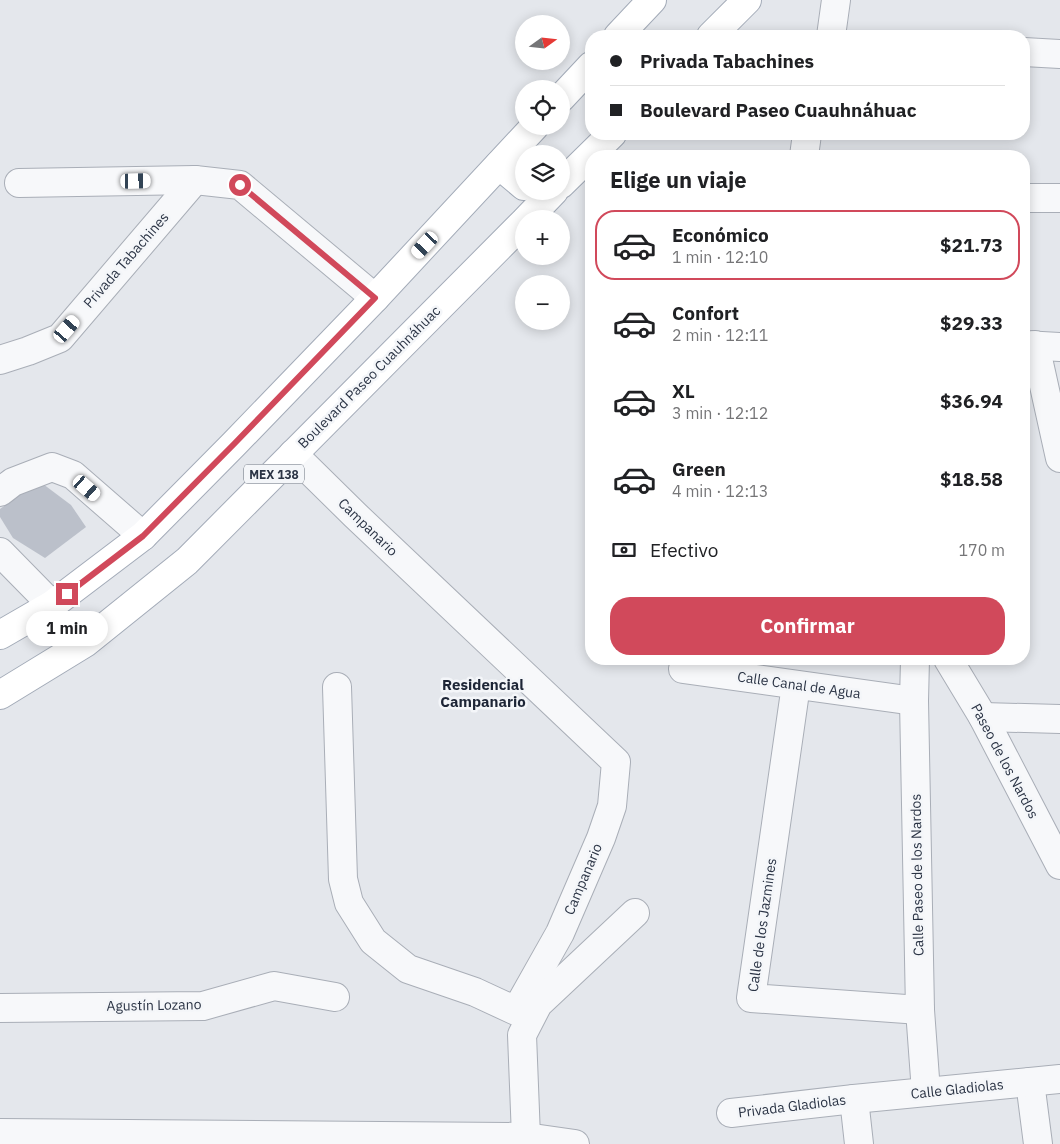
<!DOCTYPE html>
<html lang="es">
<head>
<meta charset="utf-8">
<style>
	:root { --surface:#fff; --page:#f6f6f6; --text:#202124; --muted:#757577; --line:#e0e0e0; --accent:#d1495b }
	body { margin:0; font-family:"IBM Plex Sans",sans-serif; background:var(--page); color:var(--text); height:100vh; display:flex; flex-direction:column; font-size:19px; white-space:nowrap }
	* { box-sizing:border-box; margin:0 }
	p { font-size:16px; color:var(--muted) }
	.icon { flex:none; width:28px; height:28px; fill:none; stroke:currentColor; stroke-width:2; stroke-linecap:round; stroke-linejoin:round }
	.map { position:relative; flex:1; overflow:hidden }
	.details { position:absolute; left:585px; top:150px; width:445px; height:515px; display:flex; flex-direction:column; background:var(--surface); border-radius:20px; box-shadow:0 2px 12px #0003 }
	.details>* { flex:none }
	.top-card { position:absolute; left:585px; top:30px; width:445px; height:110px; border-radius:20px; box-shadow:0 2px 12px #0003; display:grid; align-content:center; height:110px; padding:0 25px; background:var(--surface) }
	.needle { width:32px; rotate:75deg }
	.buttons { position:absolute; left:515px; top:15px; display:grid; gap:10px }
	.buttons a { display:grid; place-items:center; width:55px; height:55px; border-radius:50%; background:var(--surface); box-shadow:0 2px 12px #0003; font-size:25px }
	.end { position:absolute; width:22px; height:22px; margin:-11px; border:6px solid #d1495b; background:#fff; box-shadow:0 0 0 2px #fff }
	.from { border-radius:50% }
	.bubble { position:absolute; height:35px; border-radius:18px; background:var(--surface); box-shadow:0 2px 12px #0003; font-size:16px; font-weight:800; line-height:35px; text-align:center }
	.car { position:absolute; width:15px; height:30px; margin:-15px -8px; border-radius:6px; box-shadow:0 0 4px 1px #0007; background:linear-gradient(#fff 24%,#345 0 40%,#fff 0 76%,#345 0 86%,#fff 0) }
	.top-card b { display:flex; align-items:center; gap:18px; height:48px; font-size:19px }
	.top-card b+b { border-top:1px solid var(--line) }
	.top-card i { width:12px; height:12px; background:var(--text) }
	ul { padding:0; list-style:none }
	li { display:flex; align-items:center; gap:15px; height:70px; margin:0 10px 8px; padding:0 15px; border:2px solid transparent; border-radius:20px }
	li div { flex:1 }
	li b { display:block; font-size:19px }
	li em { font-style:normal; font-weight:800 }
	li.active { border-color:var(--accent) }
	li>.icon { width:45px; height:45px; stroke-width:1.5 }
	h2 { padding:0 25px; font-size:22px; line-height:60px }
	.pay { display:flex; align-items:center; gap:12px; height:55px; padding:0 25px; font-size:19px }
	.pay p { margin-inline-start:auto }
	.cta { display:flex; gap:10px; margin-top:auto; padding:10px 25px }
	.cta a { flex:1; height:58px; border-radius:20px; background:var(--accent); color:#fff; font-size:20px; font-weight:800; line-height:58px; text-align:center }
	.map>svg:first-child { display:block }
</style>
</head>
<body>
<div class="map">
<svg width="1060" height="1144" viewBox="0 0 1060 1144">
	<rect width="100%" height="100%" fill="#e4e7ec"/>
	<polygon fill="#bbc0ca" points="39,481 71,505 86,527 45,558 13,538 0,517 0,509"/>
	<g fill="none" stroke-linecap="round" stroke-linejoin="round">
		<g stroke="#a9aeb7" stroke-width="30">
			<g id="minor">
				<polyline points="831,36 836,0"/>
				<polyline points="1024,52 1060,54"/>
				<polyline points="804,156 807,134"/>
				<polyline points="19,183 195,180 240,185 375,298"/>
				<polyline points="1024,198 1060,198"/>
				<polyline points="1024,345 1060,347"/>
				<polyline points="1035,345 1060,458"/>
				<polyline points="0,360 28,351 60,338 195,180"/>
				<polyline points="293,454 355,515 616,762 612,806 601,838 560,933 516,1011 475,992 408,969 373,941 349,903 343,879 337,687"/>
				<polyline points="0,492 13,482 52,467 73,475 143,536"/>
				<polyline points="0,552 52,605"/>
				<polyline points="915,659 914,701 920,1010 926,1092"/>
				<polyline points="948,659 983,717 1060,865"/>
				<polyline points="683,669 914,701"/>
				<polyline points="796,685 751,998 920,1010"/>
				<polyline points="983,717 1060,719"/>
				<polyline points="0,1008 203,1006 274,986 335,997"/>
				<polyline points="1030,1082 1038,1144"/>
				<polyline points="854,1099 859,1144"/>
				<polyline points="731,1113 854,1099 1060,1079"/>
				<polyline points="0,1133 526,1137 575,1144"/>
				<polyline points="526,1137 522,1035 538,1004 635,913"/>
			</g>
		</g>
		<g stroke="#a3abb8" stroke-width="30">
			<g id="major">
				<polyline points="618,36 652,0"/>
				<polyline points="711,36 747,0"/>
				<polyline points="561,98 591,66"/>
				<polyline points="499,165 524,186"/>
				<polyline points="561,184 612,134"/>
				<polyline points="527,219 554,191"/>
				<polyline points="0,635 52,605 143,536 234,444 375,298 535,126"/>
				<polyline points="0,695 85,643 187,561 524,222"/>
			</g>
		</g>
		<use href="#minor" stroke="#f7f8fa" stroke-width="28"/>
		<use href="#major" stroke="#fff" stroke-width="28"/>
	</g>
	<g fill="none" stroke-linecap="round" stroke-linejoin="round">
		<polyline stroke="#d1495b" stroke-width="6" points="67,594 143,536 234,444 375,298 240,185"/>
	</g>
	<g text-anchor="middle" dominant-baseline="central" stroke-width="5" stroke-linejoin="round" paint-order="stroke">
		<rect fill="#f4f6f9" stroke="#676e7b" stroke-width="1" x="244" y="464.5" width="60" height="19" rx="4"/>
		<g font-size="12" font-weight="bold" fill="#2b3445">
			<text x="274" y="474">MEX 138</text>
		</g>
		<g font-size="14" fill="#2b3445" stroke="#f4f6f9">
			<text transform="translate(126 260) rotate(-49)">Privada Tabachines</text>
			<text transform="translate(369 377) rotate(-45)">Boulevard Paseo Cuauhnáhuac</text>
			<text transform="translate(368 527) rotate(44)">Campanario</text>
			<text transform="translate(799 685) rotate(8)">Calle Canal de Agua</text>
			<text transform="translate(1005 761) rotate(62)">Paseo de los Nardos</text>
			<text transform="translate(917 875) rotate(-91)">Calle Paseo de los Nardos</text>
			<text transform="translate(583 879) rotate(-67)">Campanario</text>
			<text transform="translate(762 925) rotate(-82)">Calle de los Jazmines</text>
			<text transform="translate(154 1005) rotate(-1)">Agustín Lozano</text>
			<text transform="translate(957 1089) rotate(-6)">Calle Gladiolas</text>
			<text transform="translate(792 1106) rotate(-7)">Privada Gladiolas</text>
		</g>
		<g font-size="15" font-weight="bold" fill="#1d2536" stroke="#f4f6f9">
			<text x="483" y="684">Residencial<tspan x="483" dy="17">Campanario</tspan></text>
		</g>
	</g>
</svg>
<div class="buttons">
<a><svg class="needle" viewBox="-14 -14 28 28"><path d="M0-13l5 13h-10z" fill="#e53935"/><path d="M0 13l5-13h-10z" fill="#757577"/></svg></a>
<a><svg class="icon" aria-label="locate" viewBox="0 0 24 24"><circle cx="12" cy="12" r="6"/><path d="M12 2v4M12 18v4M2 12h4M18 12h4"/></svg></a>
<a><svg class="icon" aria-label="layers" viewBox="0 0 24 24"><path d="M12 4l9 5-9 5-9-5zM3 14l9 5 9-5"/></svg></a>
<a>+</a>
<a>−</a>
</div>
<i class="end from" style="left:240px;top:185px"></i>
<i class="end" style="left:67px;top:594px"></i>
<div class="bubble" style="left:26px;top:611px;width:82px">1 min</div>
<i class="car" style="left:136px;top:181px;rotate:89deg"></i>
<i class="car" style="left:425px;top:245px;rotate:223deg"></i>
<i class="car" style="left:67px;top:329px;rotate:41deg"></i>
<i class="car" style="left:87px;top:488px;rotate:131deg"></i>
<div class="top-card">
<b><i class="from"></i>Privada Tabachines</b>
<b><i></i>Boulevard Paseo Cuauhnáhuac</b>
</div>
<section class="details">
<h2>Elige un viaje</h2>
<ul>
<li class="active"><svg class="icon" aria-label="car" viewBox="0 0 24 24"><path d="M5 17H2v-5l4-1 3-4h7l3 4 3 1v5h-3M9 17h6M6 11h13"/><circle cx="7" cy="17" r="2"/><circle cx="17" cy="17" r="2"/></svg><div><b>Económico</b><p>1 min · 12:10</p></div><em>$21.73</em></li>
<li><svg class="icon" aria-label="car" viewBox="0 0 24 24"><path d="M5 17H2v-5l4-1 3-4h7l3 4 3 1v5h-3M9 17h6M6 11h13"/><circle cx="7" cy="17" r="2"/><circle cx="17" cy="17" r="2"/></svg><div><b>Confort</b><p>2 min · 12:11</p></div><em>$29.33</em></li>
<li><svg class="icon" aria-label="car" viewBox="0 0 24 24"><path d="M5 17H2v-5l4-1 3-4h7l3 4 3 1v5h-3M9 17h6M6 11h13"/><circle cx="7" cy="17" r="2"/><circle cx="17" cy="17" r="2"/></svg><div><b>XL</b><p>3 min · 12:12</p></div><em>$36.94</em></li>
<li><svg class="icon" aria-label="car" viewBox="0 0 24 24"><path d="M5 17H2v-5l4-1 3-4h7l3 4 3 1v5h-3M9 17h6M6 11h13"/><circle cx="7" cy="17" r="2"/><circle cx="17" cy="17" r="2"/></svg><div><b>Green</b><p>4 min · 12:13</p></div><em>$18.58</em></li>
</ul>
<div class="pay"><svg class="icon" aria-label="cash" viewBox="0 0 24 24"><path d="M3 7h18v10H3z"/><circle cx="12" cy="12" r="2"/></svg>Efectivo<p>170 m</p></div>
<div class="cta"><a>Confirmar</a></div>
</section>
</div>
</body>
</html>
